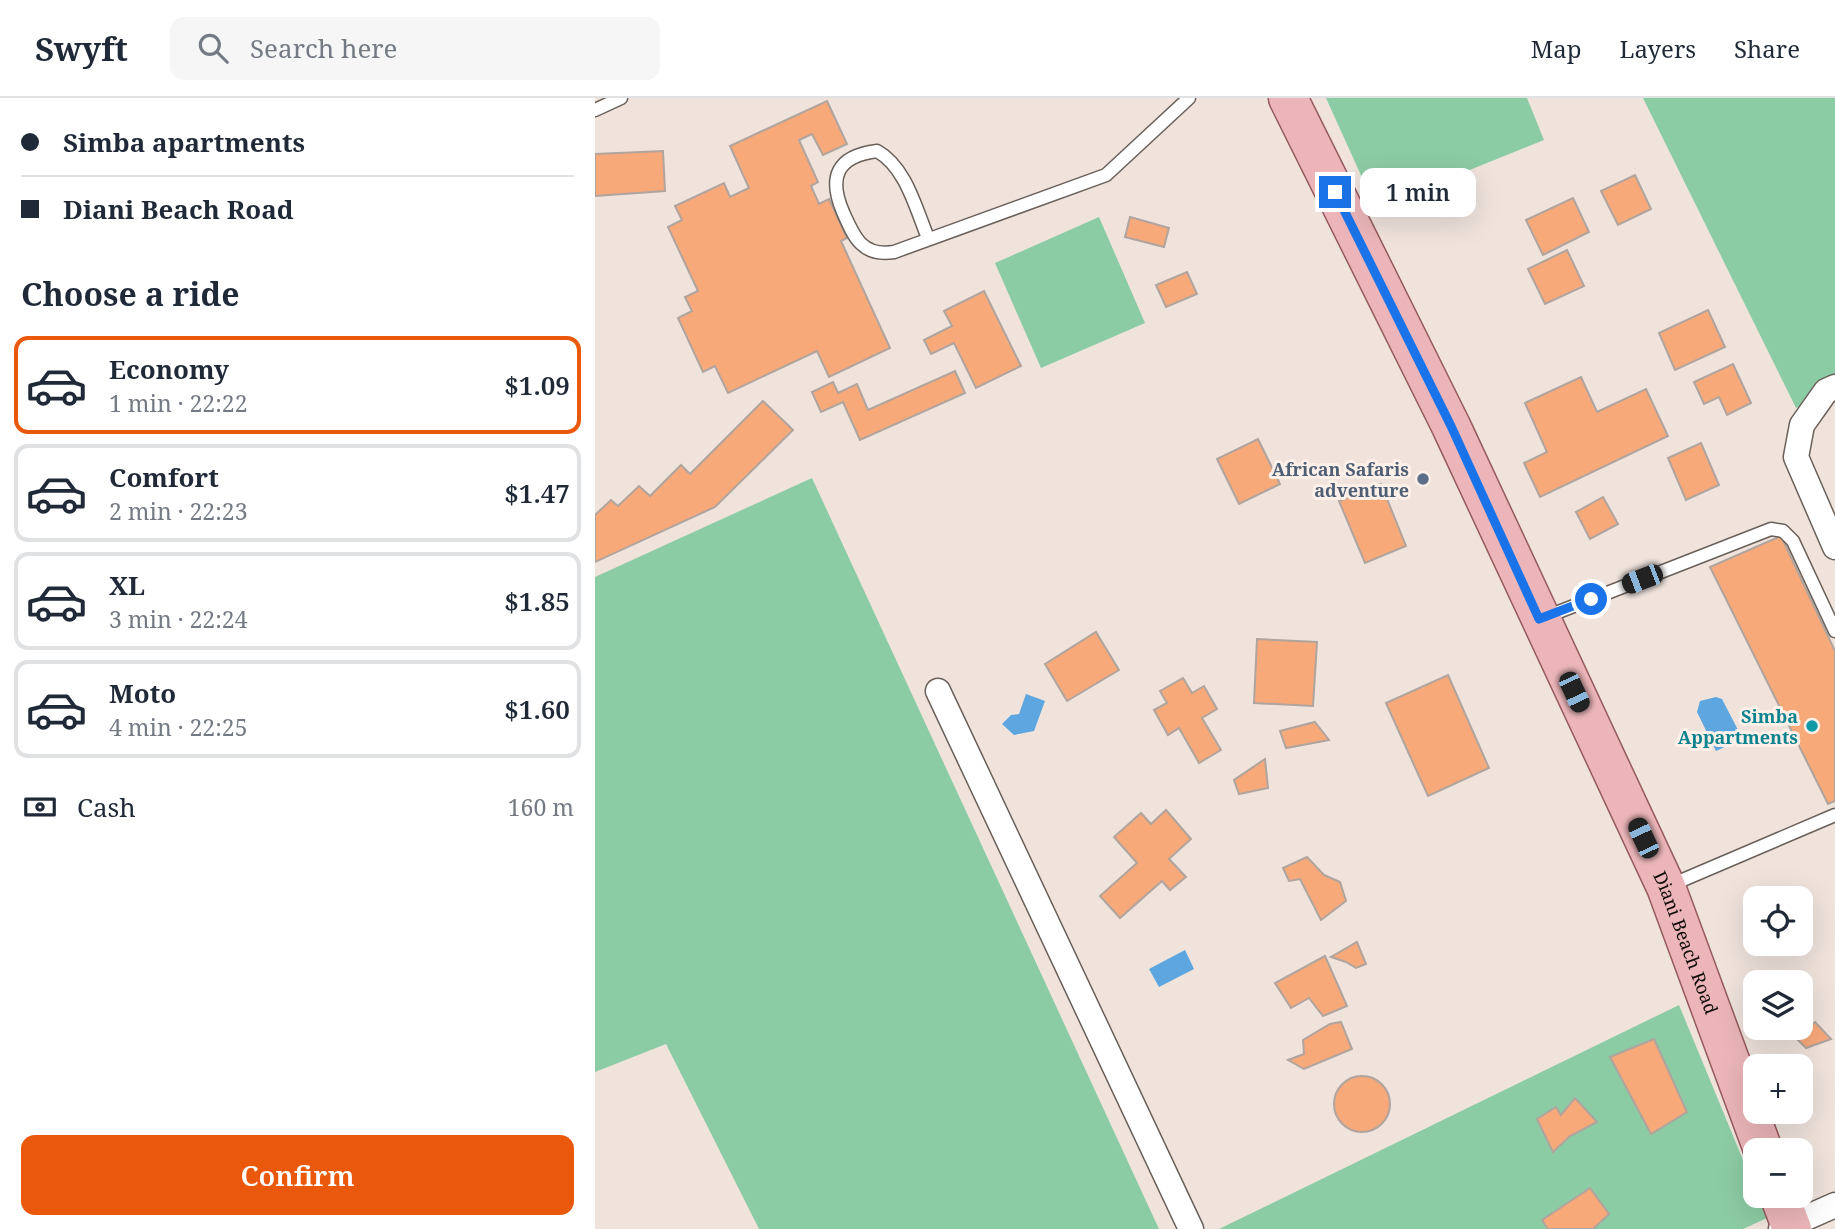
<!DOCTYPE html>
<html lang="en">
<head>
<meta charset="utf-8">
<style>
	:root { --surface:#fff; --page:#f6f6f7; --text:#1f2937; --muted:#747a83; --line:#e0e1e3; --accent:#ea580c }
	body { margin:0; font-family:"Noto Serif",serif; background:var(--page); color:var(--text); height:100vh; display:flex; flex-direction:column; font-size:26px; white-space:nowrap }
	* { box-sizing:border-box; margin:0 }
	p { font-size:23px; color:var(--muted) }
	.icon { flex:none; width:38px; height:38px; fill:none; stroke:currentColor; stroke-width:2; stroke-linecap:round; stroke-linejoin:round }
	.map { position:relative; flex:1; overflow:hidden }
	.sheet { display:flex; flex-direction:column; background:var(--surface); width:595px }
	.sheet>* { flex:none }
	.top-card { display:grid; align-content:center; height:154px; padding:0 21px; background:var(--surface) }
	.fabs { position:absolute; left:1148px; top:788px; display:grid; gap:14px }
	.fabs a { display:grid; place-items:center; width:70px; height:70px; border-radius:14px; background:var(--surface); box-shadow:0 7px 28px #0002; font-size:35px }
	.end { position:absolute; width:32px; height:32px; margin:-16px; border:9px solid #1a73e8; background:#fff; box-shadow:0 0 0 4px #fff }
	.from { border-radius:50% }
	.bubble { position:absolute; height:49px; border-radius:14px; background:var(--surface); box-shadow:0 7px 28px #0002; font-size:23px; font-weight:600; line-height:49px; text-align:center }
	.car { position:absolute; width:21px; height:42px; margin:-21px -10px; border-radius:9px; box-shadow:0 0 5px 2px #0007; background:linear-gradient(#222 24%,#8ab4d8 0 40%,#222 0 76%,#8ab4d8 0 86%,#222 0) }
	.top-card b { display:flex; align-items:center; gap:24px; height:66px; font-size:26px }
	.top-card b+b { border-top:2px solid var(--line) }
	.top-card i { width:18px; height:18px; background:var(--text) }
	ul { padding:0; list-style:none }
	li { display:flex; align-items:center; gap:21px; height:98px; margin:0 14px 10px; padding:0 7px; border:4px solid var(--line); border-radius:14px }
	li div { flex:1 }
	li b { display:block; font-size:26px }
	li em { font-style:normal; font-weight:600 }
	li.selected { border-color:var(--accent) }
	li>.icon { width:63px; height:63px; stroke-width:1.5 }
	h2 { padding:0 21px; font-size:32px; line-height:84px }
	.pay { display:flex; align-items:center; gap:18px; height:77px; padding:0 21px; font-size:26px }
	.pay p { margin-inline-start:auto }
	.button { display:flex; gap:14px; margin-top:auto; padding:14px 21px }
	.button a { flex:1; height:80px; border-radius:14px; background:var(--accent); color:#fff; font-size:28px; font-weight:600; line-height:80px; text-align:center }
	header { display:flex; align-items:center; gap:42px; box-sizing:border-box; height:98px; padding:0 35px; background:var(--surface); border-bottom:2px solid var(--line) }
	header strong { font-size:33px }
	nav { display:flex; gap:38px; margin-inline-start:auto; font-size:24px }
	.search { width:490px; height:63px; background:var(--page); display:flex; align-items:center; gap:18px; box-sizing:border-box; padding:0 24px; border-radius:14px; color:var(--muted); font-size:26px }
	main { display:flex; flex:1; min-height:0 }
	.map>svg:first-child { display:block }
</style>
</head>
<body>
<header>
<strong>Swyft</strong>
<div class="search"><svg class="icon" aria-label="search" viewBox="0 0 24 24"><circle cx="10" cy="10" r="6"/><path d="M15 15l6 6"/></svg>Search here</div>
<nav><a>Map</a><a>Layers</a><a>Share</a></nav>
</header>
<main>
<section class="sheet">
<div class="top-card">
<b><i class="from"></i>Simba apartments</b>
<b><i></i>Diani Beach Road</b>
</div>
<h2>Choose a ride</h2>
<ul>
<li class="selected"><svg class="icon" aria-label="car" viewBox="0 0 24 24"><path d="M5 17H2v-5l4-1 3-4h7l3 4 3 1v5h-3M9 17h6M6 11h13"/><circle cx="7" cy="17" r="2"/><circle cx="17" cy="17" r="2"/></svg><div><b>Economy</b><p>1 min · 22:22</p></div><em>$1.09</em></li>
<li><svg class="icon" aria-label="car" viewBox="0 0 24 24"><path d="M5 17H2v-5l4-1 3-4h7l3 4 3 1v5h-3M9 17h6M6 11h13"/><circle cx="7" cy="17" r="2"/><circle cx="17" cy="17" r="2"/></svg><div><b>Comfort</b><p>2 min · 22:23</p></div><em>$1.47</em></li>
<li><svg class="icon" aria-label="car" viewBox="0 0 24 24"><path d="M5 17H2v-5l4-1 3-4h7l3 4 3 1v5h-3M9 17h6M6 11h13"/><circle cx="7" cy="17" r="2"/><circle cx="17" cy="17" r="2"/></svg><div><b>XL</b><p>3 min · 22:24</p></div><em>$1.85</em></li>
<li><svg class="icon" aria-label="car" viewBox="0 0 24 24"><path d="M5 17H2v-5l4-1 3-4h7l3 4 3 1v5h-3M9 17h6M6 11h13"/><circle cx="7" cy="17" r="2"/><circle cx="17" cy="17" r="2"/></svg><div><b>Moto</b><p>4 min · 22:25</p></div><em>$1.60</em></li>
</ul>
<div class="pay"><svg class="icon" aria-label="cash" viewBox="0 0 24 24"><path d="M3 7h18v10H3z"/><circle cx="12" cy="12" r="2"/></svg>Cash<p>160 m</p></div>
<div class="button"><a>Confirm</a></div>
</section>
<div class="map">
<svg width="1240" height="1131" viewBox="0 0 1240 1131">
	<rect width="100%" height="100%" fill="#efe3dc"/>
	<g fill="#8ccca4">
		<polygon points="731,0 932,0 949,42 825,92 784,117"/>
		<polygon points="1048,0 1240,0 1240,291 1201,310"/>
		<polygon points="504,119 550,225 446,270 400,165"/>
		<polygon points="217,380 564,1131 164,1131 71,946 0,974 0,479"/>
		<polygon points="1084,907 1160,1091 1160,1097 1163,1097 1172,1120 1148,1131 624,1131"/>
	</g>
	<g fill="#5da6df">
		<polygon points="431,596 450,603 439,633 419,637 407,626 416,617 424,616"/>
		<polygon points="1121,599 1127,601 1143,632 1136,646 1121,653 1102,614 1105,603"/>
		<polygon points="590,852 599,871 564,889 554,871"/>
	</g>
	<g fill="#f8a97a" stroke="#b0a49e" stroke-width="2">
		<polygon points="232,3 252,46 228,57 217,36 204,42 223,84 216,88 224,106 234,101 252,140 246,143 295,250 234,279 222,253 133,295 120,268 108,274 83,220 97,213 90,199 103,193 73,129 87,122 80,108 129,85 135,99 154,90 135,48"/>
		<polygon points="68,53 70,93 0,98 0,56"/>
		<polygon points="1040,77 1056,111 1023,127 1006,93"/>
		<polygon points="978,100 994,134 948,157 931,122"/>
		<polygon points="535,119 574,130 569,149 530,139"/>
		<polygon points="972,152 989,188 950,206 933,171"/>
		<polygon points="592,174 602,196 571,209 561,187"/>
		<polygon points="389,193 426,268 381,290 359,245 336,256 329,242 357,228 349,213"/>
		<polygon points="1113,212 1130,249 1080,272 1064,235"/>
		<polygon points="1138,266 1156,305 1132,317 1124,299 1109,306 1099,284"/>
		<polygon points="360,273 370,295 265,342 248,304 226,314 217,294 238,284 243,295 262,286 273,312"/>
		<polygon points="986,279 1002,314 1051,291 1073,338 945,399 929,365 952,354 930,305"/>
		<polygon points="168,303 198,332 120,409 0,464 0,417 16,402 23,408 44,388 55,398 86,367 95,376"/>
		<polygon points="663,341 685,386 644,406 622,361"/>
		<polygon points="1106,345 1124,387 1091,402 1073,360"/>
		<polygon points="786,386 811,448 770,465 744,403"/>
		<polygon points="1008,399 1023,426 995,441 981,414"/>
		<polygon points="1186,438 1240,553 1240,703 1233,706 1115,469"/>
		<polygon points="501,534 524,572 472,603 450,566"/>
		<polygon points="662,541 722,544 718,608 659,605"/>
		<polygon points="853,577 894,670 833,698 791,605"/>
		<polygon points="588,580 597,595 609,588 622,611 607,620 626,652 604,665 584,630 573,637 559,612 572,605 565,593"/>
		<polygon points="720,624 734,642 691,650 685,633"/>
		<polygon points="670,661 673,690 644,696 639,682"/>
		<polygon points="571,712 596,741 574,761 591,779 575,792 567,783 525,820 505,798 542,765 519,739 546,715 556,726"/>
		<polygon points="712,759 729,777 745,784 751,803 726,822 705,781 694,783 688,770"/>
		<polygon points="762,844 771,866 761,870 751,864 736,859"/>
		<polygon points="730,858 752,908 728,918 714,900 696,910 680,885"/>
		<polygon points="746,924 757,951 709,971 693,962 709,956 708,942 735,926"/>
		<polygon points="1220,924 1236,941 1211,950 1201,940"/>
		<polygon points="1059,941 1092,1014 1056,1036 1015,959"/>
		<circle cx="767" cy="1006" r="28"/>
		<polygon points="980,1000 1002,1024 975,1038 958,1054 942,1021 961,1009 966,1017"/>
		<polygon points="995,1090 1014,1116 998,1131 953,1131 947,1122"/>
	</g>
	<g fill="none" stroke-linecap="round" stroke-linejoin="round">
		<g stroke="#6a605a" stroke-width="15">
			<g id="lane">
				<polyline points="0,12 26,0"/>
				<path d="M333,140c-12,-29 -22,-71 -51,-87 -40,5 -49,26 -34,61 11,25 19,45 51,40l212,-77 83,-77"/>
				<polyline points="948,520 1176,431 1188,433 1198,443 1240,533"/>
				<polyline points="1076,787 1240,717"/>
			</g>
		</g>
		<g stroke="#6a605a" stroke-width="27">
			<g id="street">
				<polyline points="1240,289 1231,293 1207,327 1201,359 1240,449"/>
				<polyline points="343,593 596,1131"/>
				<polyline points="1186,1131 1240,1107"/>
			</g>
		</g>
		<g stroke="#955a5d" stroke-width="41">
			<g id="primary">
				<path id="s1" d="M693,0l163,328 215,461 97,263"/>
				<polyline points="1184,1097 1197,1131"/>
			</g>
		</g>
		<use href="#lane" stroke="#fff" stroke-width="12"/>
		<use href="#street" stroke="#fff" stroke-width="24"/>
		<use href="#primary" stroke="#ebb5b9" stroke-width="38"/>
	</g>
	<g fill="none" stroke-linecap="round" stroke-linejoin="round">
		<polyline stroke="#1a73e8" stroke-width="9" points="740,94 856,328 944,521 996,501"/>
	</g>
	<circle fill="#5c6f8a" stroke="#fcf0e9" stroke-width="2.5" cx="828" cy="381" r="7"/>
	<circle fill="#0f9aa8" stroke="#fcf0e9" stroke-width="2.5" cx="1217" cy="628" r="7"/>
	<g text-anchor="middle" dominant-baseline="central" stroke-width="6" stroke-linejoin="round" paint-order="stroke">
		<g font-size="18" font-weight="bold" fill="#4e5e75" stroke="#fcf0e9" text-anchor="end">
			<text x="814" y="371">African Safaris<tspan x="814" dy="21">adventure</tspan></text>
		</g>
		<g font-size="18" font-weight="bold" fill="#0d838f" stroke="#fcf0e9" text-anchor="end">
			<text x="1203" y="618">Simba<tspan x="1203" dy="21">Appartments</tspan></text>
		</g>
		<g font-size="18" fill="#100c0a" stroke="#fcf0e9">
			<text stroke="none"><textPath href="#s1" startOffset="934">Diani Beach Road</textPath></text>
		</g>
	</g>
</svg>
<div class="fabs">
<a><svg class="icon" aria-label="locate" viewBox="0 0 24 24"><circle cx="12" cy="12" r="6"/><path d="M12 2v4M12 18v4M2 12h4M18 12h4"/></svg></a>
<a><svg class="icon" aria-label="layers" viewBox="0 0 24 24"><path d="M12 4l9 5-9 5-9-5zM3 14l9 5 9-5"/></svg></a>
<a>+</a>
<a>−</a>
</div>
<i class="end from" style="left:996px;top:501px"></i>
<i class="end" style="left:740px;top:94px"></i>
<div class="bubble" style="left:765px;top:70px;width:116px">1 min</div>
<i class="car" style="left:1047px;top:481px;rotate:249deg"></i>
<i class="car" style="left:979px;top:594px;rotate:155deg"></i>
<i class="car" style="left:1048px;top:740px;rotate:335deg"></i>
</div>
</main>
</body>
</html>
